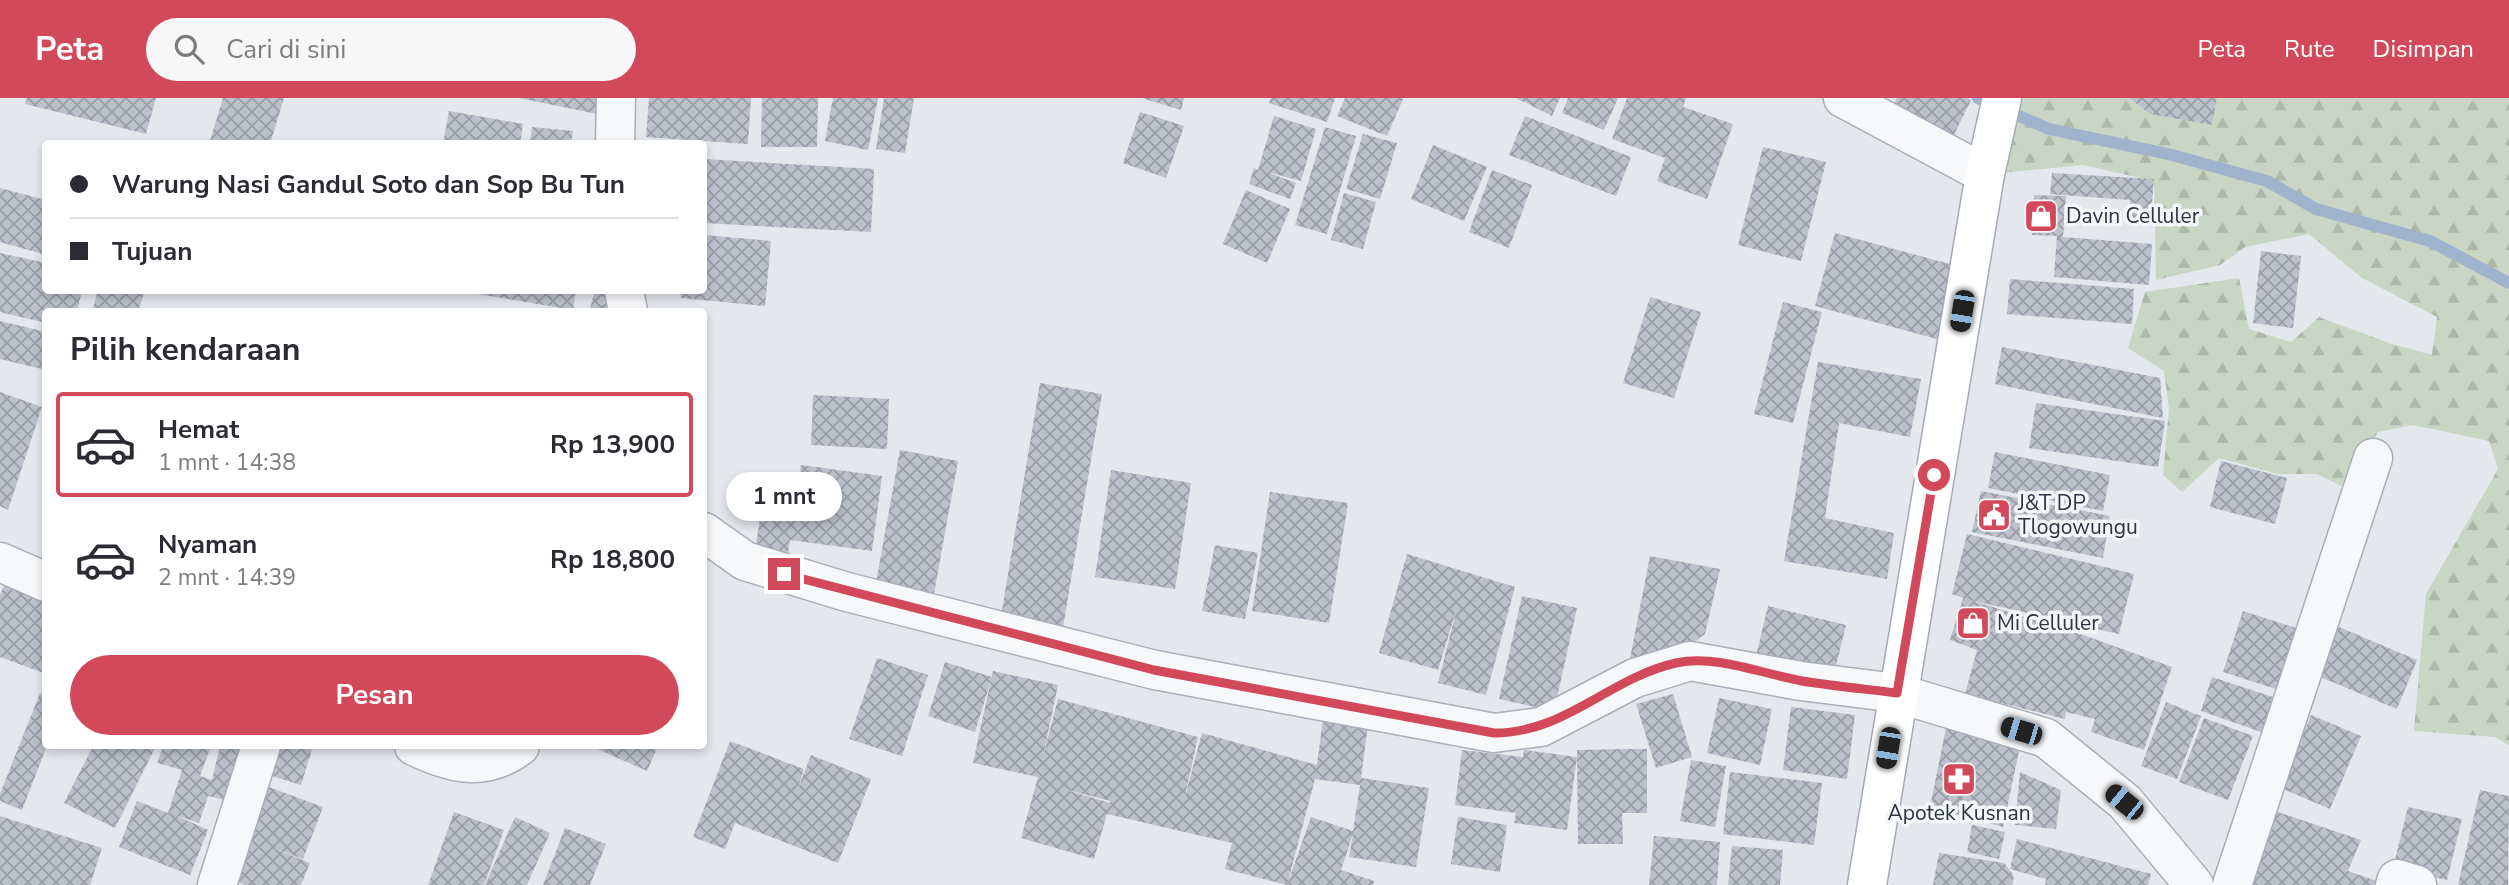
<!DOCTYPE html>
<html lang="id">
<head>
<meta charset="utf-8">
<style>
	:root { --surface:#fff; --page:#f7f7f7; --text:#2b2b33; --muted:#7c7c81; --line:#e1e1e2; --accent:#d1495b }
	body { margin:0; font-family:"Nunito Sans",sans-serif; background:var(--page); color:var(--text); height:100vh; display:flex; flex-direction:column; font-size:26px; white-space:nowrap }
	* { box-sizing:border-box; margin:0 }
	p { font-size:23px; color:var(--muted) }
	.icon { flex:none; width:38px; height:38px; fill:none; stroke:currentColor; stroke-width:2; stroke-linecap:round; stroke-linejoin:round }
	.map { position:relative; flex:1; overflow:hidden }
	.details { position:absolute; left:42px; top:210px; width:665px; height:441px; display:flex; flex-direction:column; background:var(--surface); border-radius:7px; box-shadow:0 4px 10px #0003 }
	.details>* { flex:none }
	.guide { position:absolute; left:42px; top:42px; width:665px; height:154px; border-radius:7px; box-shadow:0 4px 10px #0003; display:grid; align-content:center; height:154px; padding:0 28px; background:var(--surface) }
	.end { position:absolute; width:32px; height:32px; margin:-16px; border:9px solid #d1495b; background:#fff; box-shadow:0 0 0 4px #fff }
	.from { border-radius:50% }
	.bubble { position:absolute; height:49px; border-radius:24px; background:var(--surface); box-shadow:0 4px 10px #0003; font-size:23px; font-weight:700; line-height:49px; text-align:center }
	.car { position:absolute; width:21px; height:42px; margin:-21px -10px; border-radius:9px; box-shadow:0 0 5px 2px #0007; background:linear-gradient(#222 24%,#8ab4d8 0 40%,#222 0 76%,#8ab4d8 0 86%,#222 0) }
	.guide b { display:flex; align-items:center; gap:24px; height:66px; font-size:26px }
	.guide b+b { border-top:2px solid var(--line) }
	.guide i { width:18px; height:18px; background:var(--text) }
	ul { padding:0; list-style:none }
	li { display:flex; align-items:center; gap:21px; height:105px; margin:0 14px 10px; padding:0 14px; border:4px solid transparent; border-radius:7px }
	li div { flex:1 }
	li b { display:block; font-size:26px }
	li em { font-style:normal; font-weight:700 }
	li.selected { border-color:var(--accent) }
	li>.icon { width:63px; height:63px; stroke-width:1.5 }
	h2 { padding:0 28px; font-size:32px; line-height:84px }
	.action { display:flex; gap:14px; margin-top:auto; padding:14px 28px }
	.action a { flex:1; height:80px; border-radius:42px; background:var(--accent); color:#fff; font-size:28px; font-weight:700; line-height:80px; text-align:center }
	header { display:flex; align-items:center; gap:42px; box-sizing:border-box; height:98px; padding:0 35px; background:var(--accent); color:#fff }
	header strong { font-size:33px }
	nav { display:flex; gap:38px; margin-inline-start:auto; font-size:24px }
	.search { width:490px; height:63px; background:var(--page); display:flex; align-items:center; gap:18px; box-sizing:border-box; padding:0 24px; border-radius:38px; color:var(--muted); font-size:26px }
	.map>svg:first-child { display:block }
</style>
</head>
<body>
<header>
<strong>Peta</strong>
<div class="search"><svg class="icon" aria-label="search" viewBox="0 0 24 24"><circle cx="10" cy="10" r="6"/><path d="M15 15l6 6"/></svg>Cari di sini</div>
<nav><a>Peta</a><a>Rute</a><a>Disimpan</a></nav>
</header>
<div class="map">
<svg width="2509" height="787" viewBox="0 0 2509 787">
	<defs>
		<pattern id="forest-firs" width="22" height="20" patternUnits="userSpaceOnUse" patternTransform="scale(1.75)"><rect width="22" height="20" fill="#c9d6c5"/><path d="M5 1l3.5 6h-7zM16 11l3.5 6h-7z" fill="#adb8ab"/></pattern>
		<pattern id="building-cross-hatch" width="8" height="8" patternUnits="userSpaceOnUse" patternTransform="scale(1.75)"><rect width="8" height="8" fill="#bbc0ca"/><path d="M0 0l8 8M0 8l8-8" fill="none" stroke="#989da6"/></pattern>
	</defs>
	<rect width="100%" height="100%" fill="#e4e7ec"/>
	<polygon fill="url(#forest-firs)" points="2017,0 2129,0 2150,16 2212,27 2217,0 2509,0 2509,647 2495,639 2414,633 2426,496 2498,371 2489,343 2413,327 2378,334 2341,388 2317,376 2278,376 2219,360 2182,394 2163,377 2169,310 2164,273 2128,250 2145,194 2239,180 2249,231 2291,244 2319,219 2392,246 2432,257 2437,219 2362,180 2309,136 2245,149 2220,167 2156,182 2154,83 2083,67 2000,75"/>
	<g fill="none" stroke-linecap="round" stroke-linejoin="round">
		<polyline stroke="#9fb4cc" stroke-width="12" points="1978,0 2049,31 2168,56 2267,83 2316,111 2430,143 2509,185"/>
	</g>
	<g fill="url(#building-cross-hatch)" fill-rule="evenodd">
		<polygon points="27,0 156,0 146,36 25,6"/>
		<polygon points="223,0 284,0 270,46 209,46"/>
		<polygon points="519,0 600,0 597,16"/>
		<polygon points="649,0 751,0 748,46 646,39"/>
		<polygon points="762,0 818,0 817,49 761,49"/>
		<polygon points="833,0 878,0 868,52 825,43"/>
		<polygon points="884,0 914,0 905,55 876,51"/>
		<polygon points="1142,0 1184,0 1181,12"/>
		<polygon points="1271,0 1335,0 1327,24 1269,5"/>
		<polygon points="1345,0 1401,0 1403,1 1387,38 1337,18"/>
		<polygon points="1516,0 1560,0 1552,18"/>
		<polygon points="1568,0 1618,0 1604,32 1562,15"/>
		<polygon points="1627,0 1686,0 1683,9 1733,26 1707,101 1657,83 1665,60 1612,41"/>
		<polygon points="1897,0 1967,0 1971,2 1951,43 1890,14"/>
		<polygon points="2129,0 2217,0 2212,27 2150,16"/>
		<polygon points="449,13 523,26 520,46 443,46"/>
		<polygon points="1140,14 1184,28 1166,80 1123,65"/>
		<polygon points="1274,18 1316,31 1301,83 1267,74 1296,85 1290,101 1249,86 1254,70 1258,72"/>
		<polygon points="1525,18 1631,59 1616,98 1509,57"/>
		<polygon points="532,29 573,33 571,46 530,46"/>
		<polygon points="1325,29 1356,38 1327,136 1295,127"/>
		<polygon points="1363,36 1397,45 1380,101 1346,91"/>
		<polygon points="1433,47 1487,69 1464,123 1411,101"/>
		<polygon points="1763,49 1826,64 1801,163 1738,147"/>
		<polygon points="704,61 874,71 871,134 704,125"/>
		<polygon points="1492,72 1532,87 1509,150 1469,134"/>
		<polygon points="2052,75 2154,81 2150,127 2129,126 2130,102 2050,96"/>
		<polygon points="0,90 46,102 46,157 0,144"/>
		<polygon points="1246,92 1290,111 1267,165 1223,146"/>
		<polygon points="1344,95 1376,104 1363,151 1331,142"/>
		<polygon points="2034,97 2066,98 2063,139 2152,146 2149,187 2054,179 2057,138 2032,137"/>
		<polygon points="1835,135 1957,168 1937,241 1815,208"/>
		<polygon points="704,137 771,143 765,208 681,200 681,192 704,192"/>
		<polygon points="2261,153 2301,158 2293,230 2253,225"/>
		<polygon points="0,155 46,165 46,192 82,192 77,214 46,214 46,225 0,214"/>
		<polygon points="2010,181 2134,191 2132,226 2007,216"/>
		<polygon points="98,192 145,192 138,214 92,214"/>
		<polygon points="455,192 576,192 573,212"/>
		<polygon points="595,192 616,192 619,214 589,214"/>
		<polygon points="1650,199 1701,214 1674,300 1623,285"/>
		<polygon points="1783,204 1822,214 1793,325 1754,316"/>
		<polygon points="0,223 46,234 46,272 0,261"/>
		<polygon points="2002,249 2160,280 2163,320 1995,286"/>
		<polygon points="1818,264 1921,281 1910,339 1839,325 1825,420 1894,435 1887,481 1784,463"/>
		<polygon points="1040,285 1102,296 1063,529 1001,518"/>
		<polygon points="0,294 42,309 8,412 0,408"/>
		<polygon points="813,297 889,301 887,351 811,347"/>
		<polygon points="2036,305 2165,323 2158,369 2029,350"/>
		<polygon points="900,352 958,363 933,501 875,490"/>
		<polygon points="1995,354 2110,377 2103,413 1988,390"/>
		<polygon points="2221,363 2287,380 2275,426 2210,409"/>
		<polygon points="801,367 882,378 872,453 790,442 787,463 754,458 761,414 794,419"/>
		<polygon points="1111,372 1191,385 1175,491 1095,479"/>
		<polygon points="1981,393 2110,418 2103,460 1972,434"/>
		<polygon points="1270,394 1348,405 1329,525 1252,513"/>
		<polygon points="1967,436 2134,476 2119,536 1970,502 2086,538 2172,569 2144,652 2091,634 2095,621 2066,614 2065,621 1965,596 1977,552 1950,542 1963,500 1952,496"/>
		<polygon points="1215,447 1258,455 1245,521 1202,513"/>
		<polygon points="1407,456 1515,489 1486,597 1438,585 1457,510 1438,572 1379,555"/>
		<polygon points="1650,458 1720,471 1705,536 1672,560 1628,571"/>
		<polygon points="5,485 46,500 46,576 0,559 0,497"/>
		<polygon points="1522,498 1577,510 1554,613 1499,601"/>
		<polygon points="1768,508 1846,527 1834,576 1756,558"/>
		<polygon points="2243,513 2302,532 2282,593 2223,574"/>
		<polygon points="2339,529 2417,562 2397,611 2318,578"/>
		<polygon points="877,560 928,577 902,658 849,641"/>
		<path d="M945,564l47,15 1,-6 65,14 -15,71 15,-57 140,38 -14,63 18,-67 115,32 6,-46 45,5 -7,54 68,10 -13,79 -67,-10 4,-23 -12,36 33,11 -1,4h-86l24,-68 42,14 7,-46 -45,-6 -28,106 -62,-16 7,-26 -125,-29 -13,45 -73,-21 17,-61 -65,-14 18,-83 -16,52 -47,-16zM1063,691l48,12 -1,2z"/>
		<polygon points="2212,579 2279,601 2267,636 2201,613"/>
		<polygon points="40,595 46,597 47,648 22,712 0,703 0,696"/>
		<polygon points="1673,596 1692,659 1656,670 1636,606"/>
		<polygon points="1719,600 1772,611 1760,667 1707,655"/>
		<polygon points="2166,604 2201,618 2177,681 2141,668"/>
		<polygon points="1791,609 1855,617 1847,681 1783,672"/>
		<polygon points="2311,617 2361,638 2330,711 2281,690"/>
		<polygon points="2204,620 2253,638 2228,702 2179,684"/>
		<polygon points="1947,625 2019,653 2003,729 1930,709"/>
		<polygon points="730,643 804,671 797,693 811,657 871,681 838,765 735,725 725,751 693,739"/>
		<polygon points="93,648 156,648 115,730 64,705"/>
		<polygon points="163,648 211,648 200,678 212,682 220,648 248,648 235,704 208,698 199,725 175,717 208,732 190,777 119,749 137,703 168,715 182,672 157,665"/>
		<polygon points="281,648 313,648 301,687 272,678"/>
		<polygon points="596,648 658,648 647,673 595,650"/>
		<polygon points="1622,651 1647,651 1647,715 1622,715 1623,746 1578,746 1577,652"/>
		<polygon points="1462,652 1523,659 1524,652 1577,659 1567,732 1514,725 1516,715 1455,707"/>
		<polygon points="1691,662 1726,668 1715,729 1680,723"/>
		<polygon points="1730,674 1822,685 1814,747 1723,736"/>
		<polygon points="2020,674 2061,692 2056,731 2015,727"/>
		<polygon points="266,688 323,709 303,761 273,750 310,765 301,787 245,787 229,780"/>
		<polygon points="2480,692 2509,698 2508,787 2458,787"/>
		<polygon points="2408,709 2462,721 2447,782 2393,770"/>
		<polygon points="2275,713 2361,742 2348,773 2388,787 2249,787"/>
		<polygon points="454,714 504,732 484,787 428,787"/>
		<polygon points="0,718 102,750 90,787 0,787"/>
		<polygon points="515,719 550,735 527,787 485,787"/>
		<polygon points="1458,719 1507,727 1500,774 1451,766"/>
		<polygon points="1972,727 2005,734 1999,761 1967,754"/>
		<polygon points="565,730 606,746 590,787 543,787"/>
		<polygon points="1654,738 1720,744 1717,787 1649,787"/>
		<polygon points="2017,741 2151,776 2148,787 2045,787 2046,781 2010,771"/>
		<polygon points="1732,748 1783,752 1780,787 1728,787"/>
		<polygon points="1939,755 2004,765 2014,778 2012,787 1933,787"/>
	</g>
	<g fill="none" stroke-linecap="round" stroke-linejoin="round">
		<g stroke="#a9aeb7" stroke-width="41">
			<g id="minor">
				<polyline points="1843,0 1985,76"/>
				<polyline points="615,46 616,0"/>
				<polyline points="624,192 628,214"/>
				<polyline points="704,434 745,463 847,494 1155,572 1494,635 1541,629 1635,580 1690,563 1801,583 1897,595 2046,640 2125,704 2194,787"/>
				<polyline points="0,464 46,484"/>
				<path d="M414,648c38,18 71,27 106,0"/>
				<polyline points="217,787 261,648"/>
				<polyline points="2232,787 2373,360"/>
				<polyline points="2395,787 2397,781 2417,787"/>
			</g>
		</g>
		<g stroke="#a3abb8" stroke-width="41">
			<polyline id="major" points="1867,787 1985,76 2002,0"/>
		</g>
		<use href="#minor" stroke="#f7f8fa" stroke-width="38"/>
		<use href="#major" stroke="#fff" stroke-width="38"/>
	</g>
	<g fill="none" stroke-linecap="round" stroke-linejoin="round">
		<path stroke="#d1495b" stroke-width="9" d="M784,476l370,96 340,63c72,0 115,-55 182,-70 40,-9 86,11 126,18 31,5 63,8 95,12l37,-218"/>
	</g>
	<defs>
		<g id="shop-square" transform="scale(1.75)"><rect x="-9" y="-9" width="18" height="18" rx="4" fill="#d1495b" stroke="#f4f6f9"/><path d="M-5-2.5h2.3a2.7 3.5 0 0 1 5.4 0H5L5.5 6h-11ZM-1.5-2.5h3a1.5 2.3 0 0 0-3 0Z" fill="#fff"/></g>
		<g id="civic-square" transform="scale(1.75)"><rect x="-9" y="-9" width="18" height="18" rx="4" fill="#d1495b" stroke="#f4f6f9"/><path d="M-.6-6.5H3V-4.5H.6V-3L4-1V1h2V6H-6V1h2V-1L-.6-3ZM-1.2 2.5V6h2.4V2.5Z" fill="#fff"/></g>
		<g id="pharmacy-square" transform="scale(1.75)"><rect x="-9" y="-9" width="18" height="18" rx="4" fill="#d1495b" stroke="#f4f6f9"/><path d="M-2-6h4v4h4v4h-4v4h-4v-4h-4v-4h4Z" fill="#fff"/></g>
	</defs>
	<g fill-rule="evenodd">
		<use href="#shop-square" x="2041" y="118"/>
		<use href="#civic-square" x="1994" y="417"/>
		<use href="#shop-square" x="1973" y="525"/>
		<use href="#pharmacy-square" x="1959" y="681"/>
	</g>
	<g text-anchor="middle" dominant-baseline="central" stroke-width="7" stroke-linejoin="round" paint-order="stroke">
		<g font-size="21" fill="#2b3445" stroke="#f4f6f9" text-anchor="start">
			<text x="2066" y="118">Davin Celluler</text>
			<text x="2018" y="405">J&amp;T DP<tspan x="2018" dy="24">Tlogowungu</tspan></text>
			<text x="1997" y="525">Mi Celluler</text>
			<text x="1959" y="715" text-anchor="middle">Apotek Kusnan</text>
		</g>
	</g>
</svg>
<i class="end from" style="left:1934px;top:377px"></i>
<i class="end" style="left:784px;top:476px"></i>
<div class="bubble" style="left:726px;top:374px;width:116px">1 mnt</div>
<i class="car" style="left:1962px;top:213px;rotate:189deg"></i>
<i class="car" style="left:2021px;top:633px;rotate:287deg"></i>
<i class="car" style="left:1888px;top:650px;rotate:189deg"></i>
<i class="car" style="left:2124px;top:704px;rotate:309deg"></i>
<div class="guide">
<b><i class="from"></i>Warung Nasi Gandul Soto dan Sop Bu Tun</b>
<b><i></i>Tujuan</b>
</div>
<section class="details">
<h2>Pilih kendaraan</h2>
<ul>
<li class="selected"><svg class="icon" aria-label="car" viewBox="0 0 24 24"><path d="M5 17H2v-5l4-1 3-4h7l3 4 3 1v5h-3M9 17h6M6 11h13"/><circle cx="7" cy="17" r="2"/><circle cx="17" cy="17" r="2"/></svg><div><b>Hemat</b><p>1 mnt · 14:38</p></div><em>Rp 13,900</em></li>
<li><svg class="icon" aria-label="car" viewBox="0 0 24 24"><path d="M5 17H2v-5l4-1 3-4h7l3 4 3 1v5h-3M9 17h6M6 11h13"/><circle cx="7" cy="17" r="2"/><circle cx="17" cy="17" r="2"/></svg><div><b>Nyaman</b><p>2 mnt · 14:39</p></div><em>Rp 18,800</em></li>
</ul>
<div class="action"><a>Pesan</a></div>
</section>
</div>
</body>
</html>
